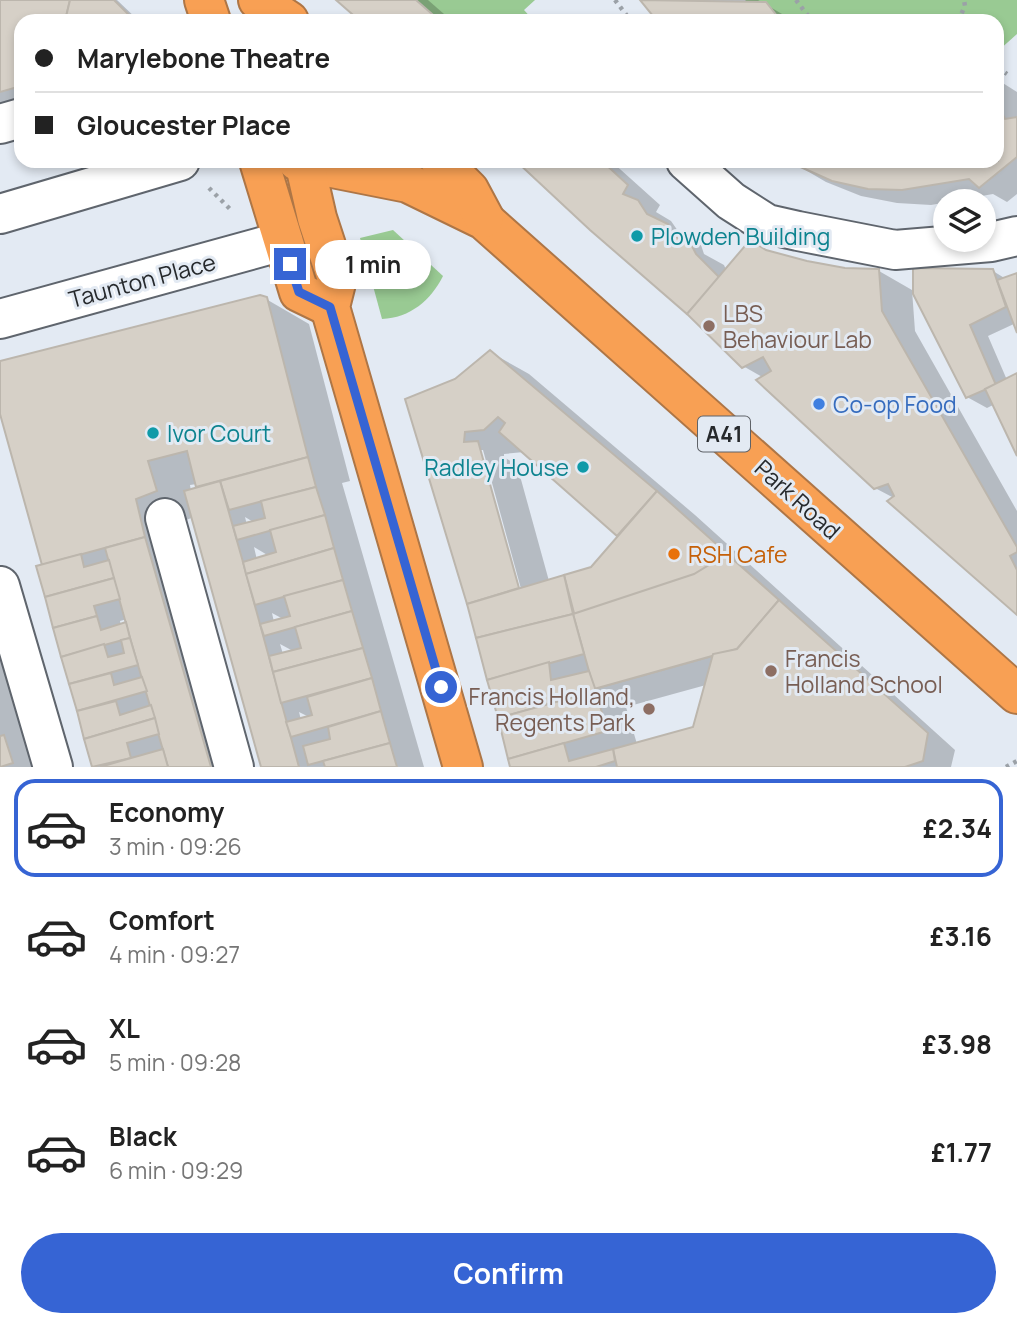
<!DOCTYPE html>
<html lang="en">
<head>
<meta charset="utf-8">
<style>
	:root { --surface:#fff; --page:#f6f6f6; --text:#222; --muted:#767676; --line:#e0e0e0; --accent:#3664d4 }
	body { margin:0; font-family:Manrope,sans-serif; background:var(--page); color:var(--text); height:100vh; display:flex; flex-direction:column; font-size:26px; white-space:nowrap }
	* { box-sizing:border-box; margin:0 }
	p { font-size:23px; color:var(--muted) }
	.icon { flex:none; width:38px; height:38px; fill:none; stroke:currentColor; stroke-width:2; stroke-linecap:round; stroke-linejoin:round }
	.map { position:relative; height:767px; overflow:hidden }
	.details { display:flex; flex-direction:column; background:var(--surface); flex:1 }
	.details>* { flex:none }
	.top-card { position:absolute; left:14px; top:14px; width:990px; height:154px; border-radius:21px; box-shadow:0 4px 10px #0003; display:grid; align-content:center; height:154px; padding:0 21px; background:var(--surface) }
	.fabs { position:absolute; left:933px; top:189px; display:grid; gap:14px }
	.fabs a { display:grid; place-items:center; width:63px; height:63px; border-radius:50%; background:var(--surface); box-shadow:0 4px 10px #0003; font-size:35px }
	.end { position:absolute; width:32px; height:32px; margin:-16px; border:9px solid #3664d4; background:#fff; box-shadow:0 0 0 4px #fff }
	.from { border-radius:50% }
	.bubble { position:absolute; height:49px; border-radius:24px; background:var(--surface); box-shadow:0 4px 10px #0003; font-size:23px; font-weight:700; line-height:49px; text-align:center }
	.top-card b { display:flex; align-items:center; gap:24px; height:66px; font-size:26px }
	.top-card b+b { border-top:2px solid var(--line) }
	.top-card i { width:18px; height:18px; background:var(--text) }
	ul { padding:12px 0 0; list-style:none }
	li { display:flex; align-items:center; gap:21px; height:98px; margin:0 14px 10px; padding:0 7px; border:4px solid transparent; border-radius:21px }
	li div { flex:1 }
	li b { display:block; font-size:26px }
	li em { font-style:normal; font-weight:700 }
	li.current { border-color:var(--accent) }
	li>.icon { width:63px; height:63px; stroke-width:1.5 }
	.button { display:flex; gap:14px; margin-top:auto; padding:14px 21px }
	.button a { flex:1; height:80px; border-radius:42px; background:var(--accent); color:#fff; font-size:28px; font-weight:700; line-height:80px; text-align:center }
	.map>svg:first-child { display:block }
</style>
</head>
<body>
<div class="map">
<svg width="1017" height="767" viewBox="0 0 1017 767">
	<rect width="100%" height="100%" fill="#e3eaf3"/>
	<g fill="#99ca93">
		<polygon points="416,0 535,0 524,10 534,21 440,21"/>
		<polygon points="745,0 1017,0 1017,34 998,51 998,21 781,21 766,2 749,4"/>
		<path d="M393,230l50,46c-12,24 -33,42 -61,43l-22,-81z"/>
	</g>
	<g fill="#0003" fill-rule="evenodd">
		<polygon points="0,0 117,0 139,21 21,21 21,122 0,128"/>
		<polygon points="338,0 428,0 452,21 361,21"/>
		<polygon points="642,0 758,0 794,21 659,21"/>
		<polygon points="998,80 1017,92 1017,194 1007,202 993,194 931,205 897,203 861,196 826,182 790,161 998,161"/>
		<polygon points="516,161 611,161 660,205 656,212 671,221 678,231 701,245 704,254 724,265 727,272 766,252 845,270 879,271 912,290 915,331 1017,511 1017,613 894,498 875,488 764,378 743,366 688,312"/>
		<polygon points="993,271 1006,279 1017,275 1017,326 1016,323 988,336 1007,380 1017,375 1017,452 993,405 987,408 967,397 913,291"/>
		<path d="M266,299l43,25 41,157 -8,2 82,284h-162l-68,-250 -16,6 48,244h-133l-55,-199 6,-2 -44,-159v-45zM197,484l4,4 -10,3 -1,-6zM245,517l10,6 -8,2zM254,547l15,9 -12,4zM272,613l11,6 -9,3zM127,619l-1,5 -5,2 -1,-5zM280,644l13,7 -10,3zM299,712l10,5 -8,3z"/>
		<path d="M490,352l39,22 166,141 260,235 -4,17h-439l-43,-163 -62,-204 49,-20zM479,450h4l40,146 -3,1zM524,452l96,84 -28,33 -43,12 -32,-116 -13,-8v-3zM706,685l-11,44 -58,15 -11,-37z"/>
		<polygon points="0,646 36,767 0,767"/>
	</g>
	<g fill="#d6d0c7" stroke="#bcb6ad" stroke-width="2">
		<polygon points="0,0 70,0 65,21 21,21 21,86 0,92"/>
		<polygon points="70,0 114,0 135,21 65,21"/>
		<polygon points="336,0 416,0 440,21 360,21"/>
		<polygon points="640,0 766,2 781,21 657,21"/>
		<polygon points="998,105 1005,119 1017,117 1017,157 979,188 969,179 902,190 868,189 832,181 787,161 998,161"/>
		<polygon points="516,161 602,161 628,185 623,194 638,200 647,214 668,224 672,235 691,244 696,254 720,278 687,314 590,230"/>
		<polygon points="750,240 766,250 807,261 845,268 879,269 882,311 1017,547 1017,552 1010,556 1017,570 1017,615 887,501 894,496 888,484 874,489 756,380 771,371 763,357 742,368 687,314"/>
		<polygon points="913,268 993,269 1006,307 970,325 996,385 966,398 913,294"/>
		<polygon points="1017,273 1017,333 997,280"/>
		<polygon points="260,295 267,297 308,457 196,487 187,451 148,461 157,491 136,499 145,537 42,565 0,414 0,361"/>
		<polygon points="490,350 657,491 617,536 499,432 505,423 498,417 484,430 465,432 464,442 478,441 519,588 467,604 405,399 455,379"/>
		<polygon points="1017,373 1017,456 985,389"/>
		<polygon points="308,457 316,487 229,510 220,481"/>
		<polygon points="220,481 243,562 299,767 261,767 184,491"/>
		<polygon points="316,487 325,515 237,540 233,526 265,518 261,501"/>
		<polygon points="657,491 779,600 737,649 594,689 564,575 591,567"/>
		<polygon points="325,515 334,548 246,574 243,562 276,552 270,530"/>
		<polygon points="145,537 211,767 168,767 130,638 105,548"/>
		<polygon points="334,548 343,580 255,605 246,574"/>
		<polygon points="81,554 84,567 109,560 114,578 45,597 36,566"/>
		<polygon points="727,554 779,600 737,649 594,689 573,614 694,574"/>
		<polygon points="564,575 573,614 476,638 467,604"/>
		<polygon points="114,578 120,599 94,606 97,616 53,628 45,597"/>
		<polygon points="343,580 352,611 264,636 260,624 290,616 284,596"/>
		<polygon points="779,600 928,733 923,761 905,767 617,767 613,749 693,727 713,654 737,649"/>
		<polygon points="352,611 363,648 273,672 269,656 301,648 295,627"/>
		<polygon points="573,614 584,654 487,680 476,638"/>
		<polygon points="97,616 101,630 126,622 130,638 61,657 53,628"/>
		<polygon points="130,638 138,665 69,684 61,657 104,644 108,657 124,653 121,640"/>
		<polygon points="363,648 372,678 281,703 273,672"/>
		<polygon points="549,662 551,680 589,671 596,691 498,718 487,680"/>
		<polygon points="111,673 114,685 142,677 147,691 77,711 69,684"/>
		<polygon points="372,678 381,711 291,737 286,722 312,715 307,697"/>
		<polygon points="596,691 607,731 508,759 498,718"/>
		<polygon points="116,701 120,715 151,705 155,718 84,739 77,711"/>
		<polygon points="381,711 390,743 308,765 303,746 330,739 328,727"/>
		<polygon points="155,718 159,734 127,743 131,758 92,767 84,739"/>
		<polygon points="4,735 13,763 0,767 0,736"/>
		<polygon points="390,743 397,767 325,767 323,761"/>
		<polygon points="564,743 569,761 613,749 615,761 596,767 510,767 508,759"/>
		<polygon points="163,749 168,767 100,767 131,758"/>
	</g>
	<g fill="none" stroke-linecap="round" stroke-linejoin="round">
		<g stroke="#5f656d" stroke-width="42">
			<g id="minor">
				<polyline points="0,124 21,118"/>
				<polyline points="686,161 731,201 767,224 798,231 895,250 991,242 1017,236"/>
				<polyline points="0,214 180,161"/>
				<polyline points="0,319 283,241"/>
				<polyline points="165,518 234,767"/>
				<polyline points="0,586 53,767"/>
			</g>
		</g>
		<g stroke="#ae7646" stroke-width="42">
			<g id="highway">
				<polyline points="204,0 211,21"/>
				<polyline points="258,0 289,21"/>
				<polyline points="259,161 299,292 330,307"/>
				<polyline points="297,161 408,183 484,220 1017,694"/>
				<polyline points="304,161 317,218 337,279 330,307 463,767"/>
				<polyline points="440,161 469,190 484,218"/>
			</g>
		</g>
		<g stroke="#9ba1a7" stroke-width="4.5" stroke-dasharray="3.5 5" stroke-linecap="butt">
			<polyline points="615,0 631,21"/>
			<polyline points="796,0 812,21"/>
			<polyline points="958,21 965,6 964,0"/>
			<polyline points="998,68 1007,74"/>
			<polyline points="209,188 230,209"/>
			<polyline points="1006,767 1017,761"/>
		</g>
		<use href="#minor" stroke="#fff" stroke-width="38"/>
		<use href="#highway" stroke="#f8a054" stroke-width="38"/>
	</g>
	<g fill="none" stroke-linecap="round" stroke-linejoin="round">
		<polyline stroke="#3664d4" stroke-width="9" points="290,264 299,292 330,307 441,687"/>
	</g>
	<g fill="#0f9aa8" stroke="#e3eaf3" stroke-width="2.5">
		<circle cx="637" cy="236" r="7"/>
		<circle cx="153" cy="433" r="7"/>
		<circle cx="583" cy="467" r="7"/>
	</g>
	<g fill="#8d6e63" stroke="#e3eaf3" stroke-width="2.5">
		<circle cx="709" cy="326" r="7"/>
		<circle cx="771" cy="671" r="7"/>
		<circle cx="649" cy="709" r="7"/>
	</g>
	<circle fill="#3f7fe0" stroke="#e3eaf3" stroke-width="2.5" cx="819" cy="404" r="7"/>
	<circle fill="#e8710a" stroke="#e3eaf3" stroke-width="2.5" cx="674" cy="554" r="7"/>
	<g text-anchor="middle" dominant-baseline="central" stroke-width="6" stroke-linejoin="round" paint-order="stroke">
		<rect fill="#e3eaf3" stroke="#5f6368" stroke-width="2" x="698" y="416.5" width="52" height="35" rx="5"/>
		<g font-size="21" font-weight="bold" fill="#26292c">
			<text x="724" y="434">A41</text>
		</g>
		<g font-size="23" fill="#0d838f" stroke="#e3eaf3" text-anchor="start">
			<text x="651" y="236">Plowden Building</text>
			<text x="167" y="433">Ivor Court</text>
			<text x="569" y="467" text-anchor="end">Radley House</text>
		</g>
		<g font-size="23" fill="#26292c" stroke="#e3eaf3">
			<text transform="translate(142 280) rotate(-15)">Taunton Place</text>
			<text transform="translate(798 499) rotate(42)">Park Road</text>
		</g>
		<g font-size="23" fill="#785e54" stroke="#e3eaf3" text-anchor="start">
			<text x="723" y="313">LBS<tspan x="723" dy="26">Behaviour Lab</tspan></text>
			<text x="785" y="658">Francis<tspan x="785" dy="26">Holland School</tspan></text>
			<text x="635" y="696" text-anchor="end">Francis Holland,<tspan x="635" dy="26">Regents Park</tspan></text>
		</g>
		<g font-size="23" fill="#366cbe" stroke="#e3eaf3" text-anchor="start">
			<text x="833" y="404">Co-op Food</text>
		</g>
		<g font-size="23" fill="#c56008" stroke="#e3eaf3" text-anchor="start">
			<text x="688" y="554">RSH Cafe</text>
		</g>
	</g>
</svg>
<div class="fabs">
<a><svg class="icon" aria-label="layers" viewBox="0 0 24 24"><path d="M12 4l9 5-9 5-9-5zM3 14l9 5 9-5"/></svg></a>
</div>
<i class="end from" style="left:441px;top:687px"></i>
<i class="end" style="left:290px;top:264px"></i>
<div class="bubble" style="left:315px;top:240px;width:116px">1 min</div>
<div class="top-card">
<b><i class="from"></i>Marylebone Theatre</b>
<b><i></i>Gloucester Place</b>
</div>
</div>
<section class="details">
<ul>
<li class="current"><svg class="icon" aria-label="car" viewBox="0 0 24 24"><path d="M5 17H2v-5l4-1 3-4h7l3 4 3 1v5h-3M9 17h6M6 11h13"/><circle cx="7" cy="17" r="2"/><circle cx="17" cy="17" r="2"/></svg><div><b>Economy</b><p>3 min · 09:26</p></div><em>£2.34</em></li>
<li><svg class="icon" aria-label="car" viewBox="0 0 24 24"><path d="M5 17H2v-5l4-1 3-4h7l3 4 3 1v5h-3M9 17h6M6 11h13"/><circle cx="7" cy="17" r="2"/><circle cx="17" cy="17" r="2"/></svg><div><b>Comfort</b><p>4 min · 09:27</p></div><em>£3.16</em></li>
<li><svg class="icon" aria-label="car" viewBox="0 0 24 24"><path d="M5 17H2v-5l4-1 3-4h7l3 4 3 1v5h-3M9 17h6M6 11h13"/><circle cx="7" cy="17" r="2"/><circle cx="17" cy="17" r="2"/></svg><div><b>XL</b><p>5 min · 09:28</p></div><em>£3.98</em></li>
<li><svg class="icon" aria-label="car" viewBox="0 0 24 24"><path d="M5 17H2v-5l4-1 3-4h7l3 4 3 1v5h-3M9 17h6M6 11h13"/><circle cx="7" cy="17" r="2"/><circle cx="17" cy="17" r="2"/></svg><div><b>Black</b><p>6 min · 09:29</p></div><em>£1.77</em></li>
</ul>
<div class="button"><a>Confirm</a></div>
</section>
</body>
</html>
